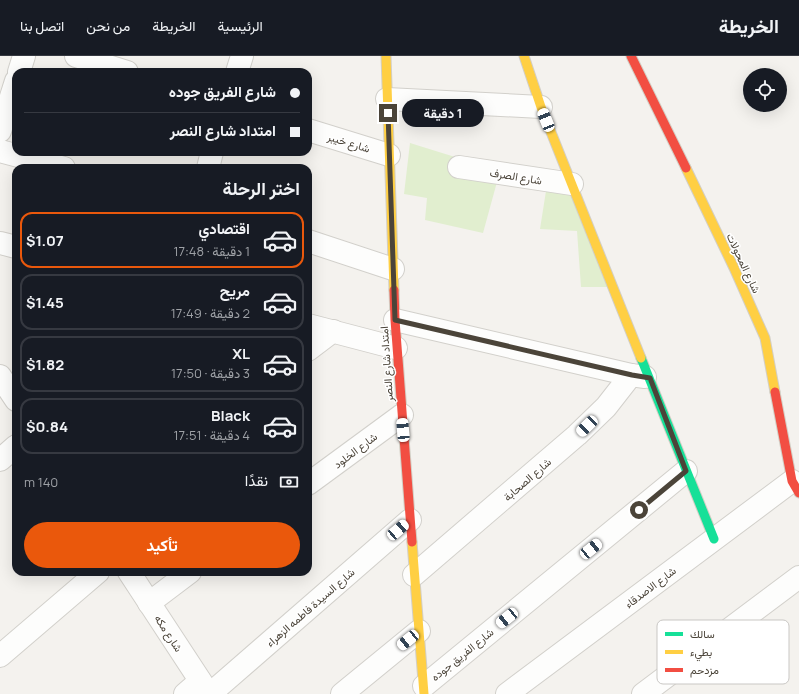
<!DOCTYPE html>
<html lang="ar">
<head>
<meta charset="utf-8">
<style>
	:root { --surface:#171b24; --page:#20242c; --text:#f1f3f6; --muted:#9ea1a6; --line:#363941; --accent:#ea580c }
	body { margin:0; font-family:Manrope,Vazirmatn,sans-serif; background:var(--page); color:var(--text); direction:rtl; height:100vh; display:flex; flex-direction:column; font-size:15px; white-space:nowrap }
	* { box-sizing:border-box; margin:0 }
	p { font-size:13px; color:var(--muted) }
	.icon { flex:none; width:22px; height:22px; fill:none; stroke:currentColor; stroke-width:2; stroke-linecap:round; stroke-linejoin:round }
	.map { position:relative; flex:1; overflow:hidden; direction:ltr }
	.side { position:absolute; left:12px; top:108px; width:300px; height:412px; display:flex; flex-direction:column; background:var(--surface); border-radius:12px; box-shadow:0 4px 16px #0002; direction:rtl }
	.side>* { flex:none }
	.guide { position:absolute; left:12px; top:12px; width:300px; height:88px; border-radius:12px; box-shadow:0 4px 16px #0002; direction:rtl; display:grid; align-content:center; height:88px; padding:0 12px; background:var(--surface) }
	.buttons { position:absolute; left:743px; top:12px; display:grid; gap:8px }
	.buttons a { display:grid; place-items:center; width:44px; height:44px; border-radius:50%; background:var(--surface); box-shadow:0 4px 16px #0002; font-size:20px }
	.end { position:absolute; width:18px; height:18px; margin:-9px; border:5px solid #4b4439; background:#fff; box-shadow:0 0 0 2px #fff }
	.from { border-radius:50% }
	.bubble { position:absolute; height:28px; border-radius:14px; background:var(--surface); box-shadow:0 4px 16px #0002; font-size:13px; font-weight:700; line-height:28px; text-align:center; direction:rtl }
	.car { position:absolute; width:12px; height:24px; margin:-12px -6px; border-radius:5px; box-shadow:0 0 3px 1px #0007; background:linear-gradient(#fff 24%,#345 0 40%,#fff 0 76%,#345 0 86%,#fff 0) }
	.guide b { display:flex; align-items:center; gap:14px; height:38px; font-size:15px }
	.guide b+b { border-top:1px solid var(--line) }
	.guide i { width:10px; height:10px; background:var(--text) }
	ul { padding:0; list-style:none }
	li { display:flex; align-items:center; gap:12px; height:56px; margin:0 8px 6px; padding:0 4px; border:2px solid var(--line); border-radius:12px }
	li div { flex:1 }
	li b { display:block; font-size:15px }
	li em { font-style:normal; font-weight:700 }
	li.current { border-color:var(--accent) }
	li>.icon { width:36px; height:36px; stroke-width:1.5 }
	h2 { padding:0 12px; font-size:18px; line-height:48px }
	.pay { display:flex; align-items:center; gap:10px; height:44px; padding:0 12px; font-size:15px }
	.pay p { margin-inline-start:auto }
	.cta { display:flex; gap:8px; margin-top:auto; padding:8px 12px }
	.cta a { flex:1; height:46px; border-radius:24px; background:var(--accent); color:#fff; font-size:16px; font-weight:700; line-height:46px; text-align:center }
	header { display:flex; align-items:center; gap:24px; box-sizing:border-box; height:56px; padding:0 20px; background:var(--surface); border-bottom:1px solid var(--line) }
	header strong { font-size:19px }
	nav { display:flex; gap:22px; margin-inline-start:auto; font-size:14px }
	.map>svg:first-child { display:block }
</style>
</head>
<body>
<header>
<strong>الخريطة</strong>
<nav><a>الرئيسية</a><a>الخريطة</a><a>من نحن</a><a>اتصل بنا</a></nav>
</header>
<div class="map">
<svg width="799" height="638" viewBox="0 0 799 638">
	<rect width="100%" height="100%" fill="#f4f2ee"/>
	<g fill="#e1eecf">
		<polygon points="410,87 500,115 483,177 425,164 427,142 404,138"/>
		<polygon points="579,134 611,231 581,231 577,175 540,173 546,135"/>
	</g>
	<g fill="none" stroke-linecap="round" stroke-linejoin="round">
		<g stroke="#d2d0cb" stroke-width="24">
			<g id="street">
				<polyline points="76,0 127,16"/>
				<polyline points="19,16 24,0"/>
				<polyline points="237,16 242,0"/>
				<polyline points="387,43 541,51"/>
				<polyline points="308,74 389,99"/>
				<polyline points="0,75 16,25"/>
				<polyline points="0,95 64,112"/>
				<polyline points="459,111 572,128"/>
				<polyline points="208,112 212,96"/>
				<polyline points="308,185 393,213"/>
				<polyline points="0,187 16,191"/>
				<polyline points="395,264 631,319 645,321"/>
				<polyline points="308,269 396,292"/>
				<polyline points="308,294 333,275"/>
				<polyline points="0,320 16,344"/>
				<polyline points="0,404 16,390"/>
				<polyline points="308,428 402,359"/>
				<polyline points="129,516 209,638"/>
				<polyline points="414,519 577,379 606,351 631,319"/>
				<polyline points="149,547 190,516"/>
				<polyline points="0,600 98,516"/>
				<polyline points="424,630 686,415"/>
				<polyline points="185,638 200,625"/>
				<polyline points="210,638 410,464"/>
				<polyline points="342,638 419,575"/>
				<polyline points="507,638 792,425"/>
				<polyline points="643,638 799,521"/>
			</g>
		</g>
		<g stroke="#d3cfc5" stroke-width="11">
			<polyline id="fast" points="641,302 714,483"/>
		</g>
		<g stroke="#d3cfc5" stroke-width="11">
			<g id="slow">
				<polyline points="386,0 394,234"/>
				<polyline points="524,0 541,51 641,302"/>
				<polyline points="686,112 734,212 765,282 775,336"/>
				<polyline points="412,486 424,638"/>
			</g>
		</g>
		<g stroke="#d3cfc5" stroke-width="11">
			<g id="jam">
				<polyline points="631,0 686,112"/>
				<polyline points="394,234 395,264 412,486"/>
				<polyline points="775,336 792,425 799,437"/>
			</g>
		</g>
		<use href="#street" stroke="#fdfdfc" stroke-width="22"/>
		<use href="#fast" stroke="#16e098" stroke-width="9"/>
		<use href="#slow" stroke="#ffcf43" stroke-width="9"/>
		<use href="#jam" stroke="#f24e42" stroke-width="9"/>
	</g>
	<g fill="none" stroke-linecap="round" stroke-linejoin="round">
		<polyline stroke="#4b4439" stroke-width="5" points="388,57 395,264 632,319 650,322 686,415 639,454"/>
	</g>
	<g text-anchor="middle" dominant-baseline="central" stroke-width="3" stroke-linejoin="round" paint-order="stroke">
		<g font-size="11" fill="#4b4439" stroke="#fff">
			<text transform="translate(349 86) rotate(17)">شارع خيبر</text>
			<text transform="translate(516 120) rotate(9)">شارع الصرف</text>
			<text transform="translate(744 207) rotate(65)">شارع المحولات</text>
			<text transform="translate(386 308) rotate(-94)">امتداد شارع النصر</text>
			<text transform="translate(355 394) rotate(-37)">شارع الخلود</text>
			<text transform="translate(527 423) rotate(-41)">شارع الصحابة</text>
			<text transform="translate(650 531) rotate(-37)">شارع الاصدقاء</text>
			<text transform="translate(310 551) rotate(-41)">شارع السيدة فاطمه الزهراء</text>
			<text transform="translate(169 577) rotate(57)">شارع مكه</text>
			<text transform="translate(462 598) rotate(-39)">شارع الفريق جوده</text>
		</g>
	</g>
	<rect x="657" y="564" width="132" height="64" rx="6" fill="#fff" stroke="#c9c7c4" stroke-width="1"/>
	<rect x="665" y="576" width="18" height="4" fill="#16e098"/>
	<rect x="665" y="594" width="18" height="4" fill="#ffcf43"/>
	<rect x="665" y="612" width="18" height="4" fill="#f24e42"/>
	<g font-size="11" fill="#4b4439">
		<text x="690" y="582">سالك</text>
		<text x="690" y="600">بطيء</text>
		<text x="690" y="618">مزدحم</text>
	</g>
</svg>
<div class="buttons">
<a><svg class="icon" aria-label="locate" viewBox="0 0 24 24"><circle cx="12" cy="12" r="6"/><path d="M12 2v4M12 18v4M2 12h4M18 12h4"/></svg></a>
</div>
<i class="end from" style="left:639px;top:454px"></i>
<i class="end" style="left:388px;top:57px"></i>
<div class="bubble" style="left:402px;top:43px;width:82px">1 دقيقة</div>
<i class="car" style="left:546px;top:64px;rotate:338deg"></i>
<i class="car" style="left:587px;top:370px;rotate:226deg"></i>
<i class="car" style="left:403px;top:374px;rotate:355deg"></i>
<i class="car" style="left:398px;top:474px;rotate:49deg"></i>
<i class="car" style="left:591px;top:493px;rotate:51deg"></i>
<i class="car" style="left:507px;top:562px;rotate:231deg"></i>
<i class="car" style="left:408px;top:584px;rotate:231deg"></i>
<div class="guide">
<b><i class="from"></i>شارع الفريق جوده</b>
<b><i></i>امتداد شارع النصر</b>
</div>
<section class="side">
<h2>اختر الرحلة</h2>
<ul>
<li class="current"><svg class="icon" aria-label="car" viewBox="0 0 24 24"><path d="M5 17H2v-5l4-1 3-4h7l3 4 3 1v5h-3M9 17h6M6 11h13"/><circle cx="7" cy="17" r="2"/><circle cx="17" cy="17" r="2"/></svg><div><b>اقتصادي</b><p>1 دقيقة · 17:48</p></div><em>$1.07</em></li>
<li><svg class="icon" aria-label="car" viewBox="0 0 24 24"><path d="M5 17H2v-5l4-1 3-4h7l3 4 3 1v5h-3M9 17h6M6 11h13"/><circle cx="7" cy="17" r="2"/><circle cx="17" cy="17" r="2"/></svg><div><b>مريح</b><p>2 دقيقة · 17:49</p></div><em>$1.45</em></li>
<li><svg class="icon" aria-label="car" viewBox="0 0 24 24"><path d="M5 17H2v-5l4-1 3-4h7l3 4 3 1v5h-3M9 17h6M6 11h13"/><circle cx="7" cy="17" r="2"/><circle cx="17" cy="17" r="2"/></svg><div><b>XL</b><p>3 دقيقة · 17:50</p></div><em>$1.82</em></li>
<li><svg class="icon" aria-label="car" viewBox="0 0 24 24"><path d="M5 17H2v-5l4-1 3-4h7l3 4 3 1v5h-3M9 17h6M6 11h13"/><circle cx="7" cy="17" r="2"/><circle cx="17" cy="17" r="2"/></svg><div><b>Black</b><p>4 دقيقة · 17:51</p></div><em>$0.84</em></li>
</ul>
<div class="pay"><svg class="icon" aria-label="cash" viewBox="0 0 24 24"><path d="M3 7h18v10H3z"/><circle cx="12" cy="12" r="2"/></svg>نقدًا<p>140 m</p></div>
<div class="cta"><a>تأكيد</a></div>
</section>
</div>
</body>
</html>
